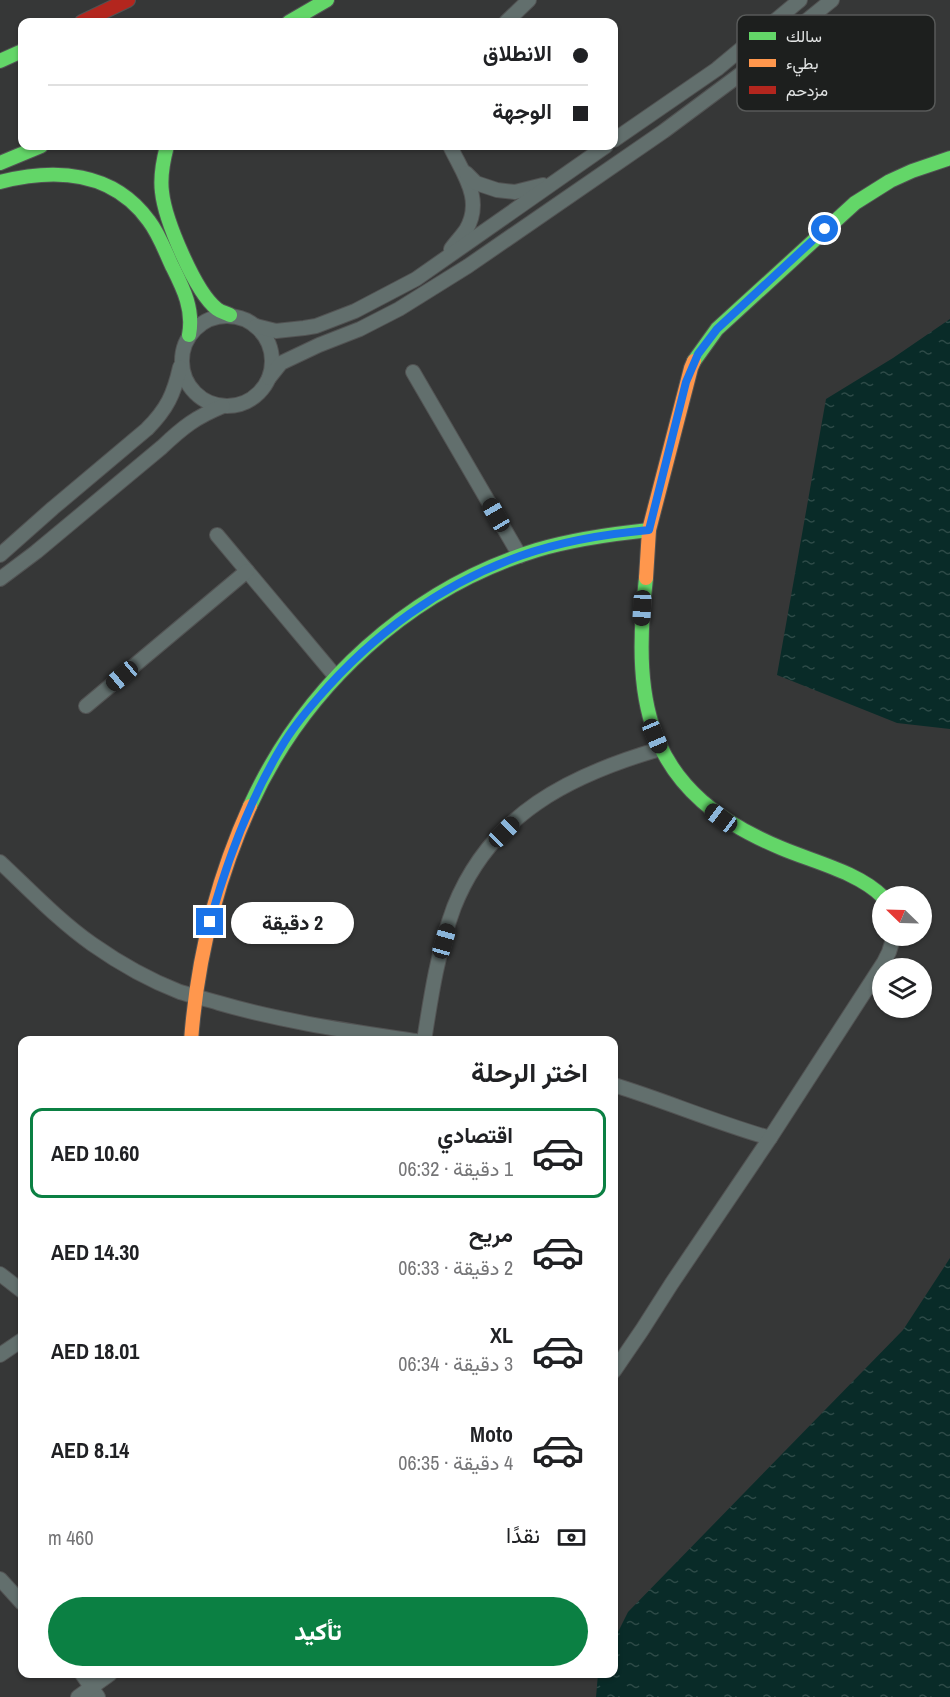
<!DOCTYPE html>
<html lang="ar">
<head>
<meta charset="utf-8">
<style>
	:root { --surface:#fff; --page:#f2f2f2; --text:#202124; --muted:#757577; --line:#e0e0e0; --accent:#0b8043 }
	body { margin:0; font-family:"Archivo Narrow",Vazirmatn,sans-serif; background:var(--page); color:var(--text); direction:rtl; height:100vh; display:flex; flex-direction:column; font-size:22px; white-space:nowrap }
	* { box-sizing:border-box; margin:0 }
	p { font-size:20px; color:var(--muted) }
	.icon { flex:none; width:33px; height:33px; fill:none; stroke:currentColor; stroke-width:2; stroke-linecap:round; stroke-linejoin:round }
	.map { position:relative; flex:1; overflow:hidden; direction:ltr }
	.drawer { position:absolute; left:18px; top:1036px; width:600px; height:642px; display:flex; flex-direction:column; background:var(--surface); border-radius:12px; box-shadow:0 2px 4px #0004; direction:rtl }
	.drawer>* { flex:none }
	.hud { position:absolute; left:18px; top:18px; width:600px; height:132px; border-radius:12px; box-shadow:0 2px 4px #0004; direction:rtl; display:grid; align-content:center; height:132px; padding:0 30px; background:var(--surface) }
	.needle { width:39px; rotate:293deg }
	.tools { position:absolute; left:872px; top:886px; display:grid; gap:12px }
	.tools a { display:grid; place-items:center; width:60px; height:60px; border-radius:50%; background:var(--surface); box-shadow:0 2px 4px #0004; font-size:30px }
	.end { position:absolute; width:27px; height:27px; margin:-14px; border:8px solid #1a73e8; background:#fff; box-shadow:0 0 0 3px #fff }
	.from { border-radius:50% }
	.bubble { position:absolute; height:42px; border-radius:21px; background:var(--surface); box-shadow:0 2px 4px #0004; font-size:20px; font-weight:800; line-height:42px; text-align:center; direction:rtl }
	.car { position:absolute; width:18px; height:36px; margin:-18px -9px; border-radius:8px; box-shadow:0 0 4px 2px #0007; background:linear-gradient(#222 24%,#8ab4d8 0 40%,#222 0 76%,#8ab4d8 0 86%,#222 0) }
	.hud b { display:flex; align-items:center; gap:21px; height:57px; font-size:22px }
	.hud b+b { border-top:2px solid var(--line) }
	.hud i { width:15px; height:15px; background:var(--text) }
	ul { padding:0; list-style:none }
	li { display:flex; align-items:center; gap:18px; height:90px; margin:0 12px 9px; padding:0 18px; border:3px solid transparent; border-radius:12px }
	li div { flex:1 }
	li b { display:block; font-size:22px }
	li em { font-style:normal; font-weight:800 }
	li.on { border-color:var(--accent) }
	li>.icon { width:54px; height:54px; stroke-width:1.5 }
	h2 { padding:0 30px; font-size:27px; line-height:72px }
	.pay { display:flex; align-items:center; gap:15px; height:66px; padding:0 30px; font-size:22px }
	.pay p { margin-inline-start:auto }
	.button { display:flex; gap:12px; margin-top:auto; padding:12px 30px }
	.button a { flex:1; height:69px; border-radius:36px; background:var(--accent); color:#fff; font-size:24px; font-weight:800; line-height:69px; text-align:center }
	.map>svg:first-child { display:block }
</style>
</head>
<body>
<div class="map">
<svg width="950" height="1697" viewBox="0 0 950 1697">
	<defs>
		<pattern id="water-ripples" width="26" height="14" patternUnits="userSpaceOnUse" patternTransform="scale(1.5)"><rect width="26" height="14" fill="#092b28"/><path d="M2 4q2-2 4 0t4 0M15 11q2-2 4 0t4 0" fill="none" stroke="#2d4a47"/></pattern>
	</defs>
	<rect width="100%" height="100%" fill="#363737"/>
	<g fill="url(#water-ripples)">
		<polygon points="950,319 950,729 897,723 777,675 826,399 893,358"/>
		<polygon points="950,1258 950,1697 596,1697 598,1674 614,1674 614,1640 628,1612 903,1330"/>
	</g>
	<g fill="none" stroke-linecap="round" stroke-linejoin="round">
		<g stroke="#525353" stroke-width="16">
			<g id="street">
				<polyline points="506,22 529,0"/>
				<polyline points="614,140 717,69 800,0"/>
				<path d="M450,146c13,28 34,53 16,84 -4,6 -10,12 -15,19"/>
				<polyline points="466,173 476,183 497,190 515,192 543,185"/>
				<circle cx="227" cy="361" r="45"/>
				<polyline points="256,326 276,331 304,328 316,326 355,311 416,279 606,146"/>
				<polyline points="413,372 520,556"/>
				<polyline points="269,378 281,363 319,345 360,329 399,309 468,266 664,131 742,73 832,0"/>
				<polyline points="217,535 336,677"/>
				<path d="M0,555l53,-47 94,-79c20,-20 27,-35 33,-62"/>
				<path d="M0,579l36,-27 126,-105c21,-20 34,-30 61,-41"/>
				<polyline points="86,706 247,571"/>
				<path d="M0,862c30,28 58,58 92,82 27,19 57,36 88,48 13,4 26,7 39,11 65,19 131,28 197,38"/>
				<path d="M424,1041c7,-45 14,-91 30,-134 37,-93 116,-132 206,-158"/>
				<path d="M614,1085c52,16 103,38 156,53"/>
				<polyline points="0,1274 22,1291"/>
				<polyline points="0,1355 22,1340"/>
				<polyline points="614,1371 642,1330 672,1283 770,1138 884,962 889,952 894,936"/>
				<polyline points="0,1579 22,1603"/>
				<polyline points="82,1674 98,1697"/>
				<polyline points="78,1697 110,1674"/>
			</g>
		</g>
		<g stroke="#525353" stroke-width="16">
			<g id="fast">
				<polyline points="289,22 327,0"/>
				<polyline points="0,61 22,51"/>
				<path d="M167,146c-4,15 -7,31 -5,46 3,28 33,100 55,117 4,3 9,4 13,6"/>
				<polyline points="0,163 41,146"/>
				<path d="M0,182c55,-14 113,-11 149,39 10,13 16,30 23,45 11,22 22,43 17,69"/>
				<polyline points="694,361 717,329 855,203 890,181 912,171 950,158"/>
				<path d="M646,578c-15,132 3,215 135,270 33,14 77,24 102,49"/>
				<path d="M250,806c55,-121 160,-217 287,-256 37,-11 74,-16 112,-20"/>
			</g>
		</g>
		<g stroke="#525353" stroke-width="16">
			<g id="slow">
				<polyline points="646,578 649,530 691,368 694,361"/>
				<path d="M191,1041c6,-80 26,-162 59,-235"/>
			</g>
		</g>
		<g stroke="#525353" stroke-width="16">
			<polyline id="jam" points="82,22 128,0"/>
		</g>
		<use href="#street" stroke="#626f6d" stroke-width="14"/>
		<use href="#fast" stroke="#63d668" stroke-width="14"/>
		<use href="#slow" stroke="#ff974d" stroke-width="14"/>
		<use href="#jam" stroke="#b3261e" stroke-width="14"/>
	</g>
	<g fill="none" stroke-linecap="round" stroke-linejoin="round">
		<path stroke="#1a73e8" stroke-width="8" d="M210,922c17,-62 39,-121 72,-176 10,-17 23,-33 36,-48 54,-63 123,-114 202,-142 42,-15 85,-22 129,-26l37,-148 12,-28 19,-25 108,-100"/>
	</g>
	<rect x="737" y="15" width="198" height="96" rx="9" fill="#1d1f1e" stroke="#585a59" stroke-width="1.5"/>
	<rect x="749" y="32" width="27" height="8" fill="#63d668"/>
	<rect x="749" y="59" width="27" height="8" fill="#ff974d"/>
	<rect x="749" y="86" width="27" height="8" fill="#b3261e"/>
	<g font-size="16" fill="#e2e4e4">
		<text x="786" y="42">سالك</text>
		<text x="786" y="69">بطيء</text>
		<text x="786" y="96">مزدحم</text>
	</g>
</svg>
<div class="tools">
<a><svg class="needle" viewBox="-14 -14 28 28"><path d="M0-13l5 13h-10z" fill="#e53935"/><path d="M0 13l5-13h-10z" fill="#757577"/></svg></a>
<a><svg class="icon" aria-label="layers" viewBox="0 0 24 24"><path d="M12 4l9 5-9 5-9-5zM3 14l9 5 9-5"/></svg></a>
</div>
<i class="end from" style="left:825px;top:229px"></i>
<i class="end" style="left:210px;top:922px"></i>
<div class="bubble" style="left:231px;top:902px;width:123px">2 دقيقة</div>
<i class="car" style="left:496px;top:515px;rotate:330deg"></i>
<i class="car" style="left:642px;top:608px;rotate:183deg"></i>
<i class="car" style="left:122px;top:676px;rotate:230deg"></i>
<i class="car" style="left:655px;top:736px;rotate:157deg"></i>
<i class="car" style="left:721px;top:818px;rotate:307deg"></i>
<i class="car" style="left:504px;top:832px;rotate:45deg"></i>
<i class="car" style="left:444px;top:941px;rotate:16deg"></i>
<div class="hud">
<b><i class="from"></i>الانطلاق</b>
<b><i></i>الوجهة</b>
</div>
<section class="drawer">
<h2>اختر الرحلة</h2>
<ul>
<li class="on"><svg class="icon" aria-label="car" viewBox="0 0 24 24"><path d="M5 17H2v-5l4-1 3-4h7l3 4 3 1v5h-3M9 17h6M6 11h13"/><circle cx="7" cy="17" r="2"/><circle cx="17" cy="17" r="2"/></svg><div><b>اقتصادي</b><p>1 دقيقة · 06:32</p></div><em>AED 10.60</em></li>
<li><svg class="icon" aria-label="car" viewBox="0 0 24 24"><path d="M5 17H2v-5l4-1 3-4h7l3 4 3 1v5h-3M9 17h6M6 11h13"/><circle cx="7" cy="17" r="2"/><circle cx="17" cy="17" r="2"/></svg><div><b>مريح</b><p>2 دقيقة · 06:33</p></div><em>AED 14.30</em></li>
<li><svg class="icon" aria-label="car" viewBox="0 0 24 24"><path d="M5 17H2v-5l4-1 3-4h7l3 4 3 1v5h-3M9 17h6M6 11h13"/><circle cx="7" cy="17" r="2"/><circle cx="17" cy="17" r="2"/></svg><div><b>XL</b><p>3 دقيقة · 06:34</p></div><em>AED 18.01</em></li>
<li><svg class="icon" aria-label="car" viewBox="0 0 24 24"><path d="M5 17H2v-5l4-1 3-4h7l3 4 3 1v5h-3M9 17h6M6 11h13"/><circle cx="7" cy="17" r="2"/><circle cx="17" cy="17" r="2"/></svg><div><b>Moto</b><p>4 دقيقة · 06:35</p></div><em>AED 8.14</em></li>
</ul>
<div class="pay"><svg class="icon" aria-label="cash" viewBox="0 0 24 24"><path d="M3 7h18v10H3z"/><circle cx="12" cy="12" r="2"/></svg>نقدًا<p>460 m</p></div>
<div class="button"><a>تأكيد</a></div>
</section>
</div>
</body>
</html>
